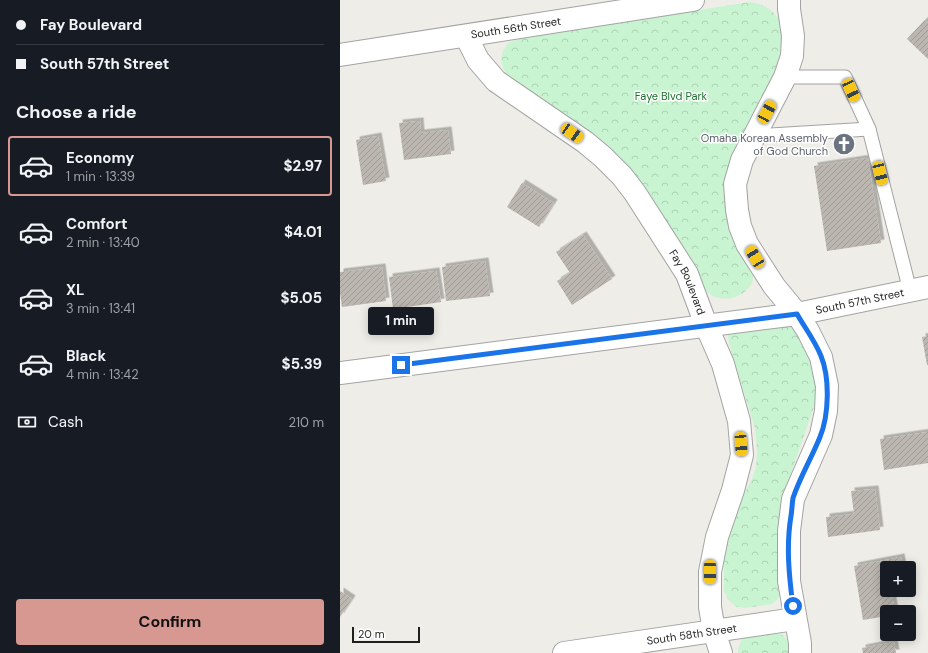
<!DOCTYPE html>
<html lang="en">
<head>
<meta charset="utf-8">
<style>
	:root { --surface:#171b24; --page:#242831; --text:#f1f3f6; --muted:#9ea1a6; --line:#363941; --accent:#d79891 }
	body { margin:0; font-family:"DM Sans",sans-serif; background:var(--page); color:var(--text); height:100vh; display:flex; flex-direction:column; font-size:15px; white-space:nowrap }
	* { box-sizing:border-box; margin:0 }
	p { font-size:13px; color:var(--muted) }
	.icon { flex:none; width:22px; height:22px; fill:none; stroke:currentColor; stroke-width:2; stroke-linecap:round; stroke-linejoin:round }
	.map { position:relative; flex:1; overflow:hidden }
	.details { display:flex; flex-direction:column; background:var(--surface); width:340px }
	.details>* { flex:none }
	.banner { display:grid; align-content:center; height:88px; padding:0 16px; background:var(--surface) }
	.buttons { position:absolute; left:540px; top:561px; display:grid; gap:8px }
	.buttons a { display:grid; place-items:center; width:36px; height:36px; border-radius:4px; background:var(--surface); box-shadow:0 2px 10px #0003; font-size:20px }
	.scale { position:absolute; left:12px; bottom:10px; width:68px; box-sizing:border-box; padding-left:4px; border:2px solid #1f1f1f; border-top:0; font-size:11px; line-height:14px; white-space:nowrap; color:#1f1f1f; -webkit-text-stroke:3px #fff; paint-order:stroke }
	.end { position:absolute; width:18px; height:18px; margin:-9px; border:5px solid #1a73e8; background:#fff; box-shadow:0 0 0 2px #fff }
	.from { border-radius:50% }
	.bubble { position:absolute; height:28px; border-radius:4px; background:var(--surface); box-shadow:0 2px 10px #0003; font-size:13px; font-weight:700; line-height:28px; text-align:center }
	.car { position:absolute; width:12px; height:24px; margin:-12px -6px; border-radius:5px; box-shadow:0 0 3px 1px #0007; background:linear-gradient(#f5c518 24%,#345 0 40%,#f5c518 0 76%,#345 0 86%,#f5c518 0) }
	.banner b { display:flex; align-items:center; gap:14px; height:38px; font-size:15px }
	.banner b+b { border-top:1px solid var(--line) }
	.banner i { width:10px; height:10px; background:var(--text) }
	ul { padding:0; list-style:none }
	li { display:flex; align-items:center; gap:12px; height:60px; margin:0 8px 6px; padding:0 8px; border:2px solid transparent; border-radius:4px }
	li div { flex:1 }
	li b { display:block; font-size:15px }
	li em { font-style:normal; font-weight:700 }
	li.current { border-color:var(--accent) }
	li>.icon { width:36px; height:36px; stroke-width:1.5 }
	h2 { padding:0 16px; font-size:18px; line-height:48px }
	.pay { display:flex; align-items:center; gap:10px; height:44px; padding:0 16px; font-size:15px }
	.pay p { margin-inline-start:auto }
	.cta { display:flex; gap:8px; margin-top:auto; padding:8px 16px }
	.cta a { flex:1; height:46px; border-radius:4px; background:var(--accent); color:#111; font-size:16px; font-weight:700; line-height:46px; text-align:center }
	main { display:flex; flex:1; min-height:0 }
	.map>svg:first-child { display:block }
</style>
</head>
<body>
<main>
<section class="details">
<div class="banner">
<b><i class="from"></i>Fay Boulevard</b>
<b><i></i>South 57th Street</b>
</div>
<h2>Choose a ride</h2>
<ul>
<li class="current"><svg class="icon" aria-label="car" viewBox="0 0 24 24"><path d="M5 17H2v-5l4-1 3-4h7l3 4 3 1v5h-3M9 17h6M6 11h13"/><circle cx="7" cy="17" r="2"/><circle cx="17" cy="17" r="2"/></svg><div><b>Economy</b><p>1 min · 13:39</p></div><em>$2.97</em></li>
<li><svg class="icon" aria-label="car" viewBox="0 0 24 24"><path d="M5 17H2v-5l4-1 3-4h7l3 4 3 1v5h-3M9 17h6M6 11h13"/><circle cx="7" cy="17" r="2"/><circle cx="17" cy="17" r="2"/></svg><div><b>Comfort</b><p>2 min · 13:40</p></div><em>$4.01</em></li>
<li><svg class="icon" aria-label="car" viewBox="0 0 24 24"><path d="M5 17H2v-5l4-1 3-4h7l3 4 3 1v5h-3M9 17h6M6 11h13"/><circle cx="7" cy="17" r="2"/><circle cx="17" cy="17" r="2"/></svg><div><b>XL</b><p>3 min · 13:41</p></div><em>$5.05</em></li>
<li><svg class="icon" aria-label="car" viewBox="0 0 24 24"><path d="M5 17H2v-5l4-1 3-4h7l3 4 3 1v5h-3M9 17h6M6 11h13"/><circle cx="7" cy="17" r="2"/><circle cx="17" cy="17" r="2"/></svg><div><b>Black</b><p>4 min · 13:42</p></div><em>$5.39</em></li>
</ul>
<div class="pay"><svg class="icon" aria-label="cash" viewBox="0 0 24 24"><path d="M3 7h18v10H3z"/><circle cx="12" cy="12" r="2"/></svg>Cash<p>210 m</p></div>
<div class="cta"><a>Confirm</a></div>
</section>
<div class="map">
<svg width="588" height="653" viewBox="0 0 588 653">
	<defs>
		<pattern id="park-crowns" width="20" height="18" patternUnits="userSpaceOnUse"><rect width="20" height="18" fill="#c9f4d1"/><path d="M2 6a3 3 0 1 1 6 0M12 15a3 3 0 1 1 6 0" fill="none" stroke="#acd1b3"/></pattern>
		<pattern id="building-hatch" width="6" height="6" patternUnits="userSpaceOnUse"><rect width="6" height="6" fill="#bcb6b0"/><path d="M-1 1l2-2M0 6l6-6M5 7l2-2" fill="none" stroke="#a19c97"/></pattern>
		<filter id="shadow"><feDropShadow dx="3.5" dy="-3.5" stdDeviation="0" flood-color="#0004"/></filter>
	</defs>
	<rect width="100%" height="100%" fill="#efede7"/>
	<g fill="url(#park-crowns)">
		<path d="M410,2c18,3 32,12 32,32 0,6 1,12 0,18 -5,25 -26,56 -38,78 -3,7 -8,13 -10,20 -3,6 -4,14 -6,21 -6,25 -3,53 10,77 5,9 14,18 15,28 1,11 -12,20 -21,22 -7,1 -15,1 -21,-3 -10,-7 -14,-23 -20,-34 -14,-25 -31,-49 -48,-73 -4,-7 -9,-14 -14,-21 -19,-23 -45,-41 -70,-57 -12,-8 -46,-26 -53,-37 -6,-7 -6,-20 0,-27 3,-5 11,-6 16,-8z"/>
		<polygon points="446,318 469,345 479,388 474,407 453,467 444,497 443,590 437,600 432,604 405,608 397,607 389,601 384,591 384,562 387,536 395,511 412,479 416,467 417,449 415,428 389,344 388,335 393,327"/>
		<path d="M437,631c9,5 13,12 12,22h-51c1,-24 22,-21 39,-22z"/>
	</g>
	<g fill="url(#building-hatch)" filter="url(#shadow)">
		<polygon points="585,20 587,22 588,21 588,59 567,39"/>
		<polygon points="80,121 81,133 108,130 111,154 64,160 59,123"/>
		<polygon points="38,136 46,181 23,185 16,140"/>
		<polygon points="528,158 541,243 487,251 474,166"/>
		<polygon points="182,183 214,203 199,227 167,207"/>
		<polygon points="243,235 272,279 232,305 217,281 230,273 216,252"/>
		<polygon points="145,261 150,296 106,301 102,267"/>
		<polygon points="42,267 46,301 2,307 0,293 0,272"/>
		<polygon points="96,271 101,302 53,309 49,277"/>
		<polygon points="588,336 588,365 587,365 582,337"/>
		<polygon points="588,432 588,463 544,470 540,439"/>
		<polygon points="535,489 540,530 488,537 486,517 514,514 511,491"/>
		<polygon points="561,557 563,568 547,568 547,590 551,590 555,612 547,612 547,616 523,620 514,566"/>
		<polygon points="0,591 12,599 0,617"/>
		<polygon points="554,642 556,653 523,653 522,648"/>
	</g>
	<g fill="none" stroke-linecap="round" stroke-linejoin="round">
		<g stroke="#a3a3a3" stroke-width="15">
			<g id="service">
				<polyline points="445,77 505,77 529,129 570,291"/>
				<polyline points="414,136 529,129"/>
			</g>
		</g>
		<g stroke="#a3a3a3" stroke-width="24">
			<g id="minor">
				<polyline points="449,0 449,9 453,36 452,56 445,77 402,160 395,184 397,210 400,226 407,244 434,286 457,314 468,331 481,357 487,386 486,411 481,435 453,499 449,531 449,581 460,643 460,653"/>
				<path id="s1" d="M126,36l12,24 18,21 89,61 18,15 19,19 13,17 52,81 19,51 17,39 16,57 3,34 -9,35 -16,47 -7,35v35l4,24 7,22"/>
				<path id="s2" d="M0,55l353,-55"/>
				<path id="s3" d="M0,373l457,-59 131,-27"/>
				<path id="s4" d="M224,653l231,-34"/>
			</g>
		</g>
		<use href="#service" stroke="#fff" stroke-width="13"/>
		<use href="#minor" stroke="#fff" stroke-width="22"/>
	</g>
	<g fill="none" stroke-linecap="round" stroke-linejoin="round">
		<path stroke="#1a73e8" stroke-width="5" d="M61,365l396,-51c8,14 18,27 24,42 9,22 8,59 -1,81 -8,20 -20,40 -27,61 -1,6 -1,12 -2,18 -5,30 -2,60 2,90"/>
	</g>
	<defs>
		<g id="church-disc" transform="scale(1.15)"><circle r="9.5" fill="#6b7280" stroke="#fff"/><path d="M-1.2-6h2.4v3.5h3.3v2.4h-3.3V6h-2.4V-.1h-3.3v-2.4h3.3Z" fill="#fff"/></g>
	</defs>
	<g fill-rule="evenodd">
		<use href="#church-disc" x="504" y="144"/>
	</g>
	<g text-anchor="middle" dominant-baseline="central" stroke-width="3" stroke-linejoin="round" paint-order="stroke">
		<g font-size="11" fill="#1f1f1f" stroke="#fff">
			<text stroke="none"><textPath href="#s2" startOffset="178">South 56th Street</textPath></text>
			<text stroke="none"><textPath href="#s1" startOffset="338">Fay Boulevard</textPath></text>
			<text stroke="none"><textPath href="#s3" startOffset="525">South 57th Street</textPath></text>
			<text stroke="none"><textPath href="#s4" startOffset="129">South 58th Street</textPath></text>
		</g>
		<g font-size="11" fill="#18732a" stroke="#fff">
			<text x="331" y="96">Faye Blvd Park</text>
		</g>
		<g font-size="11" fill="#5b616d" stroke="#fff" text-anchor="end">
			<text x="488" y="138">Omaha Korean Assembly<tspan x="488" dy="13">of God Church</tspan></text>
		</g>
	</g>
</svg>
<div class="buttons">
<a>+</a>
<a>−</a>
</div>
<div class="scale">20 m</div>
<i class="end from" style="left:453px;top:606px"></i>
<i class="end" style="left:61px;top:365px"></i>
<div class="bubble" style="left:28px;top:307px;width:66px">1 min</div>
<i class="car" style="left:511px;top:90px;rotate:155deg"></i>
<i class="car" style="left:427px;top:112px;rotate:28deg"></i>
<i class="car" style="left:232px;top:133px;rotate:124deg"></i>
<i class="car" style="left:540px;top:173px;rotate:166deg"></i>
<i class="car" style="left:415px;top:257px;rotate:329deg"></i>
<i class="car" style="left:401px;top:444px;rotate:176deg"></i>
<i class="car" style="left:370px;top:572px;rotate:180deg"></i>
</div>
</main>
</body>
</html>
